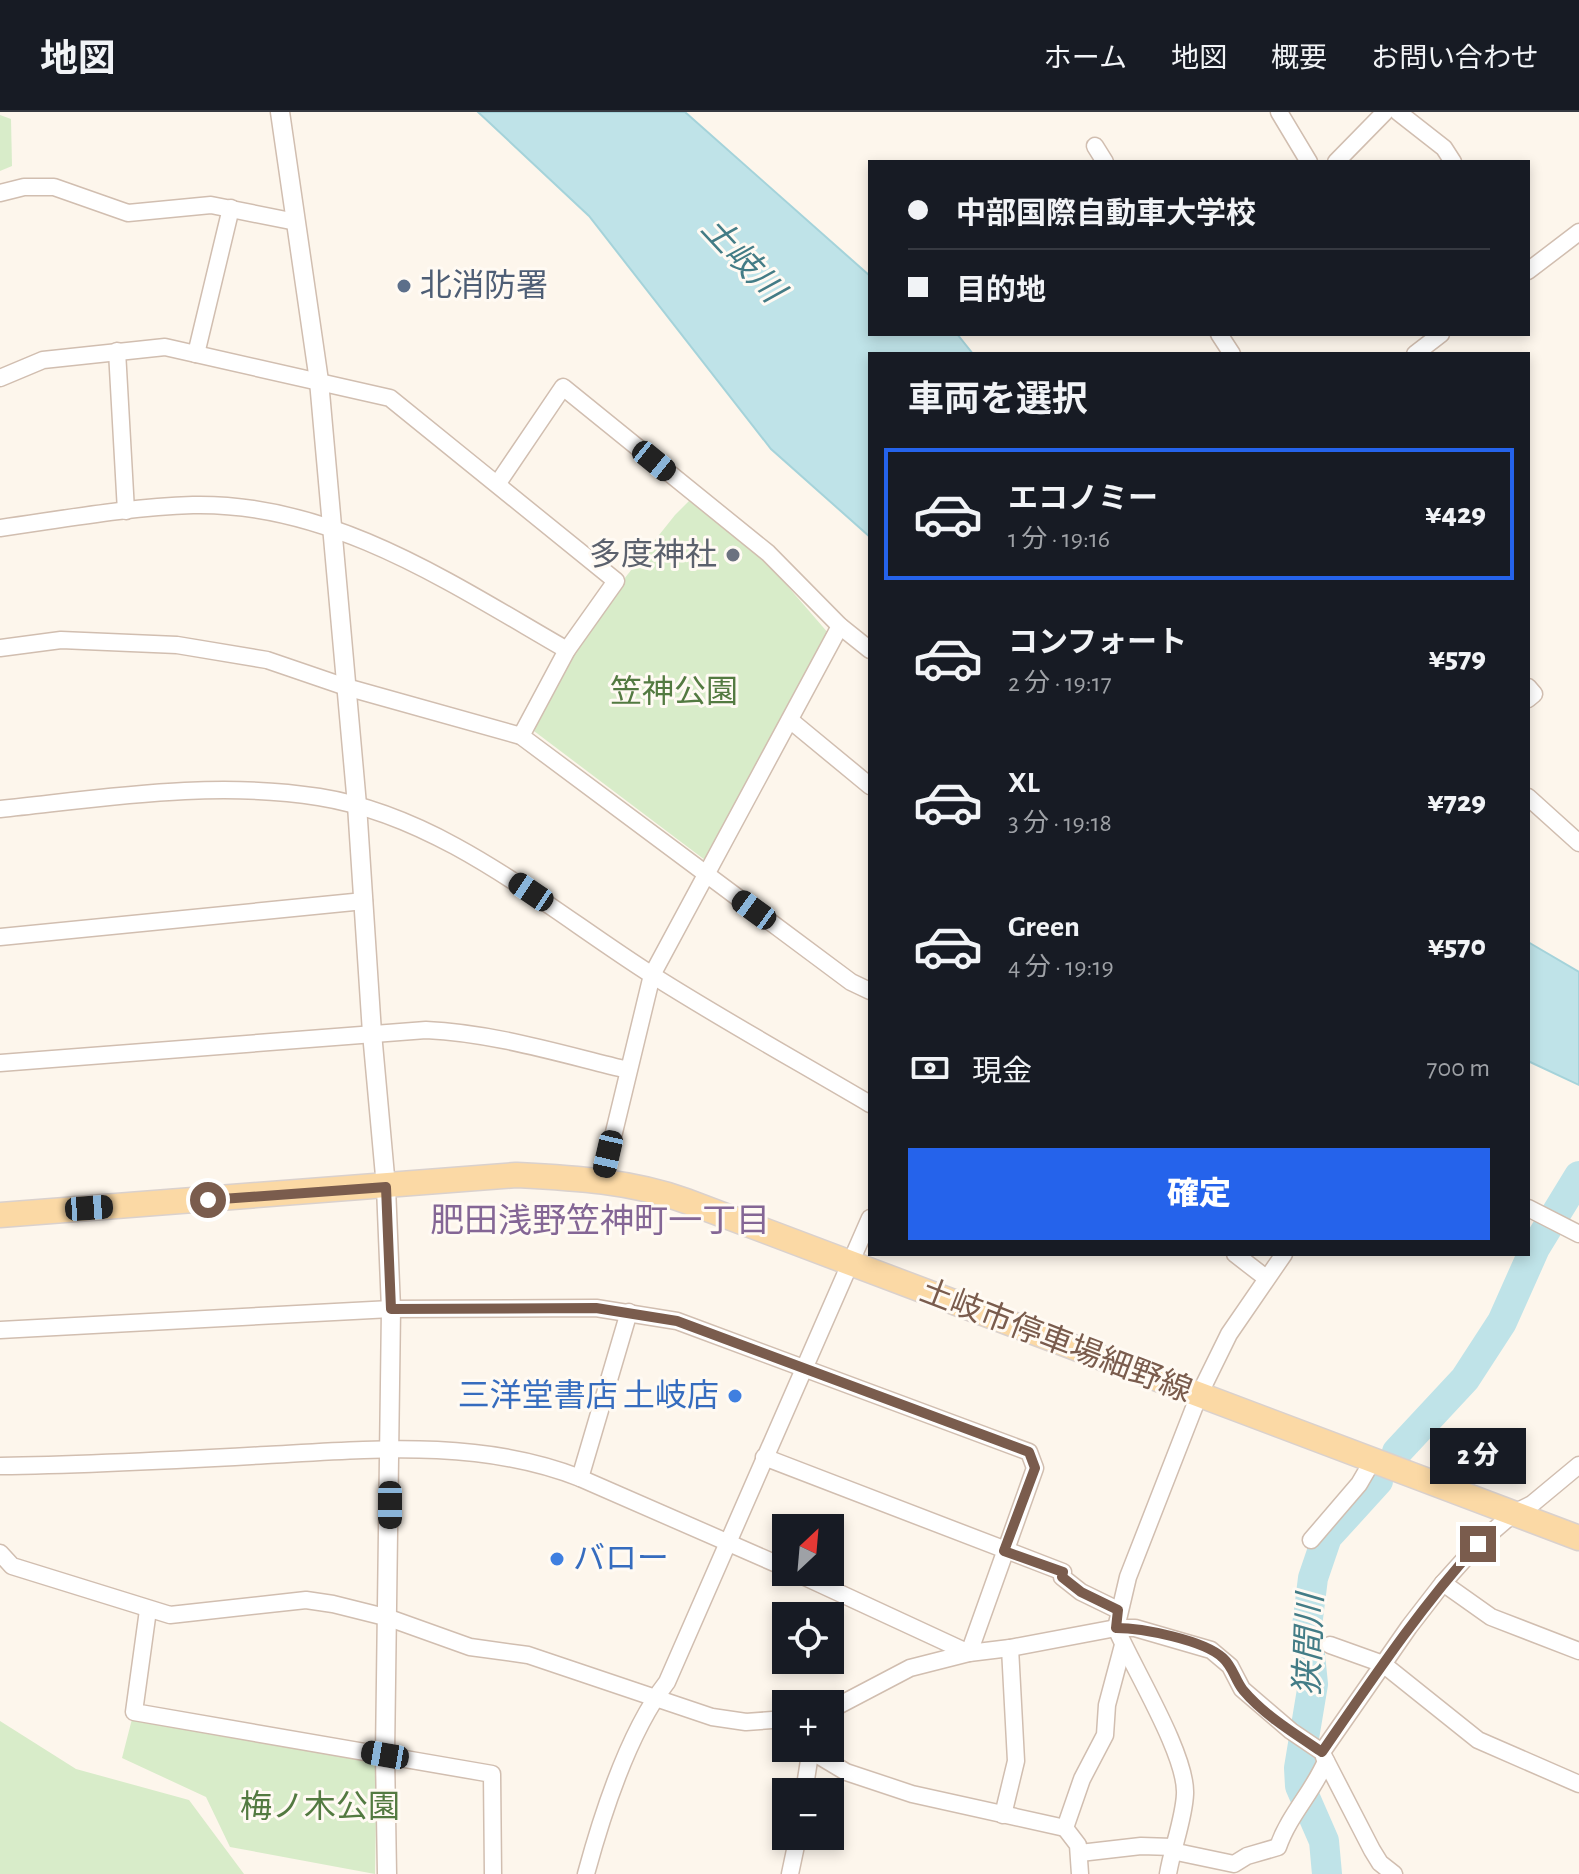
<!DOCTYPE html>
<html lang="ja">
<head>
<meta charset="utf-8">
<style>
	:root { --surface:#171b24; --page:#242831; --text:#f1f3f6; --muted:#9ea1a6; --line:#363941; --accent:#2563eb }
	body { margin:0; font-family:"Alegreya Sans","Noto Sans JP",sans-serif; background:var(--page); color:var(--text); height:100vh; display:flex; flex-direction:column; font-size:30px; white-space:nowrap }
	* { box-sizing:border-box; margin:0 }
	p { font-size:26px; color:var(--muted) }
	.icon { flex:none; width:44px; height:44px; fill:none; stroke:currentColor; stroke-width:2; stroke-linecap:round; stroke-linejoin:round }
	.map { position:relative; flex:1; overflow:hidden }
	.panel { position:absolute; left:868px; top:240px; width:662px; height:904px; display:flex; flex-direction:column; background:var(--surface); border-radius:0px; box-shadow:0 4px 12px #0003 }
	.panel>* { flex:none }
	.guide { position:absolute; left:868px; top:48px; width:662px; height:176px; border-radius:0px; box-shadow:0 4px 12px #0003; display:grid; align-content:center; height:176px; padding:0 40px; background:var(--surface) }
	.needle { width:52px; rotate:26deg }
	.fabs { position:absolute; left:772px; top:1402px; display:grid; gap:16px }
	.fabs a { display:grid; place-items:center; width:72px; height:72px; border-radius:0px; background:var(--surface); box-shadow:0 4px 12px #0003; font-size:40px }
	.end { position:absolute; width:36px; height:36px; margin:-18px; border:10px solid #7a5c4d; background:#fff; box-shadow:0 0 0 4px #fff }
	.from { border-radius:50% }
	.bubble { position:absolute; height:56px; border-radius:0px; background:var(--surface); box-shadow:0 4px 12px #0003; font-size:26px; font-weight:800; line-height:56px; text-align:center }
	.car { position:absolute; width:24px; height:48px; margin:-24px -12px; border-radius:10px; box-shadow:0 0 6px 2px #0007; background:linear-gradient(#222 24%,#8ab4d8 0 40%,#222 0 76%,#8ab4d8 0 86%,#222 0) }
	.guide b { display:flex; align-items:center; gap:28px; height:76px; font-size:30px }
	.guide b+b { border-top:2px solid var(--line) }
	.guide i { width:20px; height:20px; background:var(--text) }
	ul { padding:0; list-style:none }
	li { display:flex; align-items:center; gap:24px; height:132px; margin:0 16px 12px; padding:0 24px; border:4px solid transparent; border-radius:0px }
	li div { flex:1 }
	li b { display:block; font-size:30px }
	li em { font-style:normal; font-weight:800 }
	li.selected { border-color:var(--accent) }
	li>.icon { width:72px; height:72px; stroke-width:1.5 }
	h2 { padding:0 40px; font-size:36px; line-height:96px }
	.pay { display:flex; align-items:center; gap:20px; height:88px; padding:0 40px; font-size:30px }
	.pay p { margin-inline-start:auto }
	.cta { display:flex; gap:16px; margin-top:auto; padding:16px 40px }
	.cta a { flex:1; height:92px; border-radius:0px; background:var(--accent); color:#fff; font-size:32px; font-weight:800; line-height:92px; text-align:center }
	header { display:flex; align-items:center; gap:48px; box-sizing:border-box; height:112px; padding:0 40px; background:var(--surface); border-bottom:2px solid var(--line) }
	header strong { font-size:38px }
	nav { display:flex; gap:44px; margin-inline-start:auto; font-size:28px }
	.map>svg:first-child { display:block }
</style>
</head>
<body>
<header>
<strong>地図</strong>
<nav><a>ホーム</a><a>地図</a><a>概要</a><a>お問い合わせ</a></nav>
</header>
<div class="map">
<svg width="1579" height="1762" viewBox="0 0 1579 1762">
	<rect width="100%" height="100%" fill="#fdf6ec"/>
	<g fill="#d8ecc9">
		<polygon points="0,3 11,7 12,54 0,59"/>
		<polygon points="691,387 765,448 829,522 705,748 526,613 585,516 675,403"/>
		<polygon points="132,1607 377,1648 375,1762 230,1735 206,1685 122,1646"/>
		<polygon points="0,1609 76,1657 189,1688 244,1762 0,1762"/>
	</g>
	<g fill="#bfe3e8" stroke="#a5d3da" stroke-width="2">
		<polygon points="478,0 685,0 870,164 870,222 957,222 973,242 870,242 870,425 771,337 589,104"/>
		<polygon points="1528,830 1579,860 1579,973 1528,949"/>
	</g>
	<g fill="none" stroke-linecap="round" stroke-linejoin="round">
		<g stroke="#bfe3e8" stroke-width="30">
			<polyline points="1397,1340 1465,1267 1502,1210 1535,1136 1579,1064"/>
			<polyline points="1327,1762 1324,1729 1300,1674 1299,1656 1313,1572 1307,1514 1313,1466 1327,1425 1378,1369"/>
		</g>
		<g stroke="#d1beb0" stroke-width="19">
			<g id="minor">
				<polyline points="1279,0 1309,50"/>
				<polyline points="1398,0 1444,36 1453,50"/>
				<polyline points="1095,34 1105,50"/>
				<polyline points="1336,50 1385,0"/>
				<polyline points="0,81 24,75 54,75 128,101 211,93 296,110"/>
				<polyline points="1528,159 1579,120"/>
				<polyline points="1219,222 1232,242"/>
				<polyline points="117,239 126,399"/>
				<polyline points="196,242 231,96"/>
				<polyline points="1415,242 1441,222"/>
				<polyline points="0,266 43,248 165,235 390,286 616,469 567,538 521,624"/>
				<polyline points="498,371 563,275 768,441 840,514 870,538"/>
				<path d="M0,416c64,-9 129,-21 193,-23 139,-3 259,79 374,145"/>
				<polyline points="0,536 61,528 177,533 267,548 346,575 521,624 851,870 870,879"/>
				<polyline points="1528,575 1534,582 1528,587"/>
				<polyline points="790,608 870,674"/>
				<polyline points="1528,685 1579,731"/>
				<path d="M0,697c105,-11 213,-29 319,-12 126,20 229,112 333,178 71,45 145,86 218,129"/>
				<polyline points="0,825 364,789"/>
				<path d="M0,951l426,-33c68,3 135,24 202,40"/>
				<polyline points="602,1070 652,863 840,514"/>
				<polyline points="1528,1096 1579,1122"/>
				<polyline points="1235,1142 1266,1166"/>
				<polyline points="0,1218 391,1197 596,1196 677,1209 1029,1340 1035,1356 969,1541 794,1460"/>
				<polyline points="764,1345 1063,1460 1062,1465 1081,1480 1118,1498"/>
				<path d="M0,1354c89,-1 178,-6 267,-11 105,-6 214,-16 313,23l206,90"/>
				<polyline points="580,1366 629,1200"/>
				<polyline points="1311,1428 1359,1372 1373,1348"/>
				<polyline points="0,1441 12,1454 170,1503 306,1488 333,1492 389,1506 470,1535 528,1543 712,1605 746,1610 786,1607"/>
				<polyline points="1443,1471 1491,1505 1579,1539"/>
				<polyline points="148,1498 134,1600 492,1662 493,1762"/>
				<polyline points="1330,1533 1383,1552 1478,1628 1579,1672"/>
				<polyline points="830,1598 910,1556 969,1541 1010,1536 1116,1516 1135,1516 1211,1538 1230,1554 1242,1577 1291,1619 1322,1640 1409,1515 1443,1471 1478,1432 1514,1401 1532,1392 1579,1353"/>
				<polyline points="811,1639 846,1660 912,1682 1065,1716"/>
				<polyline points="1324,1645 1372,1738 1380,1751 1394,1762"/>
				<polyline points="804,1680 811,1636"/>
				<polyline points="1003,1703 1016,1649 1010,1536"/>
				<path d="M1172,1739l62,13 13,-8 31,-9c11,-32 35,-55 48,-86"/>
				<polyline points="1080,1741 1141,1734 1173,1735"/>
				<path d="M586,1762c16,-59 43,-143 81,-192l203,-464"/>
				<polyline points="790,1762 798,1724"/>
				<polyline points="1080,1762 1078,1733 1065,1716 1082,1667 1105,1623 1107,1593 1123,1533"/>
				<path d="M1168,1762c4,-25 16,-55 17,-80 2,-39 -52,-126 -69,-166l12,-51 71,-182 30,-61 55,-80"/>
			</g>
		</g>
		<g stroke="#d1beb0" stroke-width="21">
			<polyline id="tertiary" points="280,0 319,269 357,693 372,921 386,1075 391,1197 385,1643 387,1762"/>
		</g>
		<g stroke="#dad1cd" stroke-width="27">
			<path id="primary" d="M0,1103l516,-40c57,3 116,6 170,26l893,337"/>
		</g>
		<use href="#minor" stroke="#fff" stroke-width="16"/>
		<use href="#tertiary" stroke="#fff" stroke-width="18"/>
		<use href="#primary" stroke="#fbd9a5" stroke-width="24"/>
	</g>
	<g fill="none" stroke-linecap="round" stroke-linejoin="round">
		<path stroke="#7a5c4d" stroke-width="10" d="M208,1088l178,-13 5,122 205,-1 81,13 352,131 6,16 -31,83 59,21 -1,5 19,15 37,18 -2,18c26,0 88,12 107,30 10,9 12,22 20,32 21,25 52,44 79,62 49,-71 97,-143 156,-208"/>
	</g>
	<circle fill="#5c6f8a" stroke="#fffaf3" stroke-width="3" cx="404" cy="174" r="8"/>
	<circle fill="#6b7280" stroke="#fffaf3" stroke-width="3" cx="733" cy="443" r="8"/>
	<g fill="#3f7fe0" stroke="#fffaf3" stroke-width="3">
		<circle cx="735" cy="1284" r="8"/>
		<circle cx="557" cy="1447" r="8"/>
	</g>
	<g text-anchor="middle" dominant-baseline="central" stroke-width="6" stroke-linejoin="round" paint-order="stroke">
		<g font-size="32" fill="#4e5e75" stroke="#fffaf3" text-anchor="start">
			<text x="420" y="174">北消防署</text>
		</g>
		<g font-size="32" fill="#5b616d" stroke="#fffaf3" text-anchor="end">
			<text x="717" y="443">多度神社</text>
		</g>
		<g font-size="32" fill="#537a41" stroke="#fffaf3">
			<text x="674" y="580">笠神公園</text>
			<text x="320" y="1695">梅ノ木公園</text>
		</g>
		<g font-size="32" fill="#7a5c4d" stroke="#fffaf3">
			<text transform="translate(1056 1229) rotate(21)">土岐市停車場細野線</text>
		</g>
		<g font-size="32" fill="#366cbe" stroke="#fffaf3" text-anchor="end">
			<text x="719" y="1284">三洋堂書店 土岐店</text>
			<text x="573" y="1447" text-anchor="start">バロー</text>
		</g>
		<g font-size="34" font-style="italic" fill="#437c86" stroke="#fffaf3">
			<text transform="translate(742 148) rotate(47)">土岐川</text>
			<text transform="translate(1310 1533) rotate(-88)">狭間川</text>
		</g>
		<g font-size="34" fill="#846695" stroke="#fffaf3">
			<text x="600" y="1110">肥田浅野笠神町一丁目</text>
		</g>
	</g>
</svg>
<div class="fabs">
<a><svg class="needle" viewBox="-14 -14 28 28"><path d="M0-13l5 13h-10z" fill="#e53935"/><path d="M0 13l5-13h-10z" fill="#9ea1a6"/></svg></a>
<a><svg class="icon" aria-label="locate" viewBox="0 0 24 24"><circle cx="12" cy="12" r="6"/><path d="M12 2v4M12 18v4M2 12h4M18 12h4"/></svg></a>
<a>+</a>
<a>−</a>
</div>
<i class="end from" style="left:208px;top:1088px"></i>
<i class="end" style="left:1478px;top:1432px"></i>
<div class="bubble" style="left:1430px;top:1316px;width:96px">2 分</div>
<i class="car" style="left:654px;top:349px;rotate:129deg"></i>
<i class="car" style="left:531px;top:780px;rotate:304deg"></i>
<i class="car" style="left:754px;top:798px;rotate:306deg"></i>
<i class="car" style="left:608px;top:1042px;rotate:193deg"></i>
<i class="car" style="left:89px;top:1096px;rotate:86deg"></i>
<i class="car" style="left:390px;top:1393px;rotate:180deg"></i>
<i class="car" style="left:385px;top:1643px;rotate:280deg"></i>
<div class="guide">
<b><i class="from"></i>中部国際自動車大学校</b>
<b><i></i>目的地</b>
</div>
<section class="panel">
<h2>車両を選択</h2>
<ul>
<li class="selected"><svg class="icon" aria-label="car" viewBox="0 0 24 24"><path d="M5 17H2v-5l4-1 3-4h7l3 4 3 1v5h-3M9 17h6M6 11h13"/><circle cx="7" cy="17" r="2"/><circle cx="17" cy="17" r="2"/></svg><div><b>エコノミー</b><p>1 分 · 19:16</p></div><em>¥429</em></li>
<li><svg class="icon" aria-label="car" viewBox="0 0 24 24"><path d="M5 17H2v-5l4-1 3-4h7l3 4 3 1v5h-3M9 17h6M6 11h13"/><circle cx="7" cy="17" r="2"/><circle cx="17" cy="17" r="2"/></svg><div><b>コンフォート</b><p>2 分 · 19:17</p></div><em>¥579</em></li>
<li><svg class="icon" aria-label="car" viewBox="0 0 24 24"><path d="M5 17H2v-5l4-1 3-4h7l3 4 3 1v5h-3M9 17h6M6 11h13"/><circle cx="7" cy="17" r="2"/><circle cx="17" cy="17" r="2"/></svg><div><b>XL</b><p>3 分 · 19:18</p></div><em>¥729</em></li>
<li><svg class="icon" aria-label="car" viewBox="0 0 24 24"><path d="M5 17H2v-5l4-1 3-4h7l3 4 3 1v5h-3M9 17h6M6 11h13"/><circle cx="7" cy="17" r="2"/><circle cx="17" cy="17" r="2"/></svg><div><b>Green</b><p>4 分 · 19:19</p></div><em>¥570</em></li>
</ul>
<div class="pay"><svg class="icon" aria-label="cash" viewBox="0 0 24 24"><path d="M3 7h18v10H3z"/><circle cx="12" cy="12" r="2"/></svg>現金<p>700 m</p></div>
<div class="cta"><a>確定</a></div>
</section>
</div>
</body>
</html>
